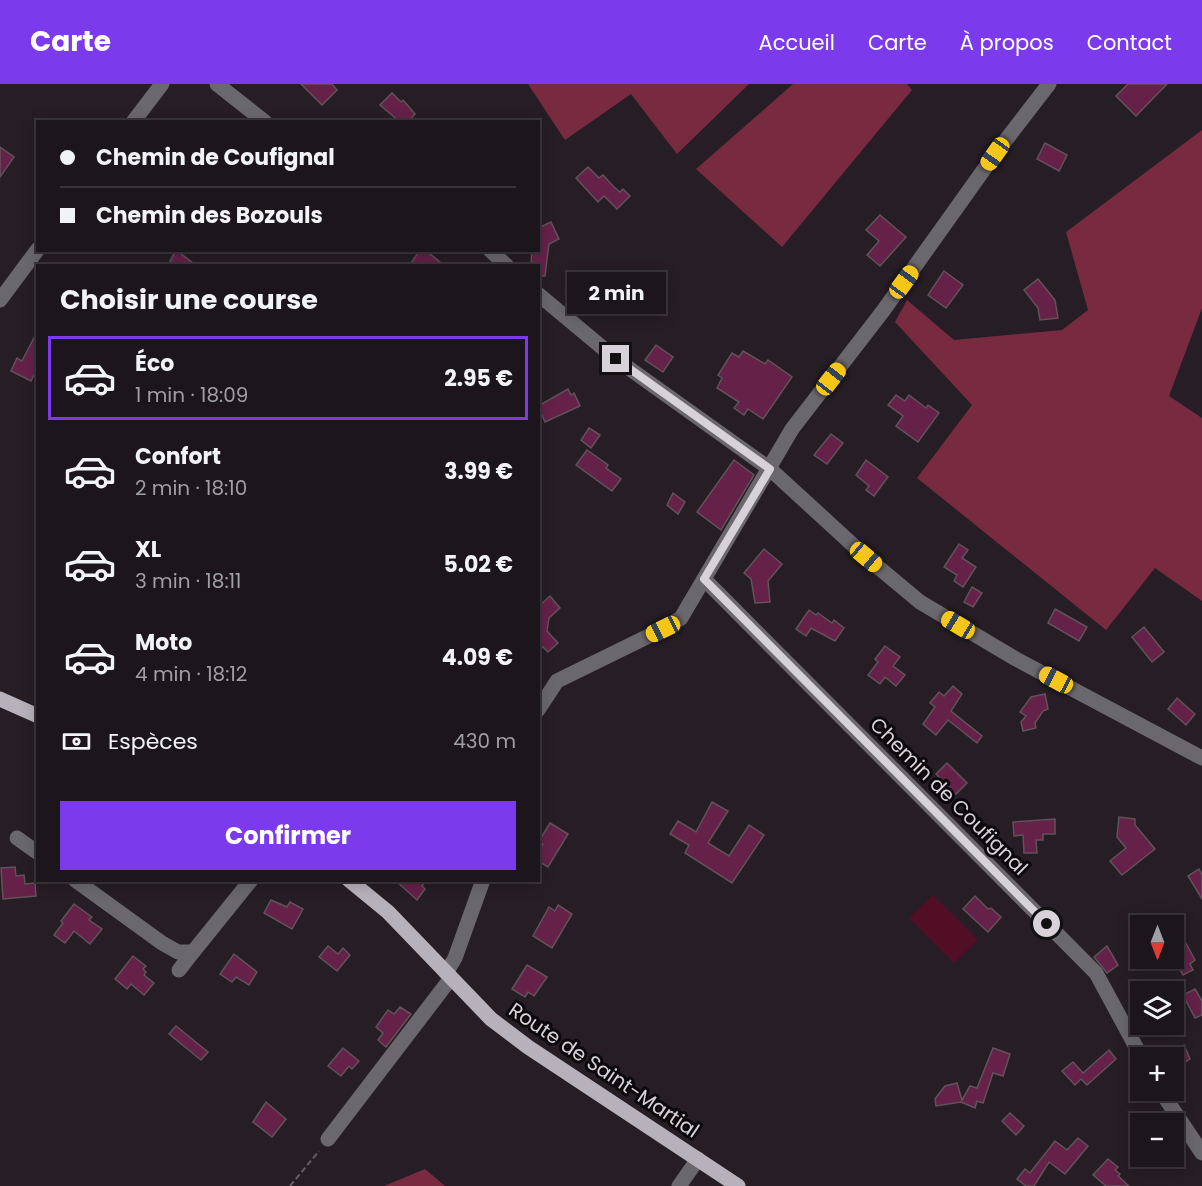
<!DOCTYPE html>
<html lang="fr">
<head>
<meta charset="utf-8">
<style>
	:root { --surface:#1c161c; --page:#292329; --text:#f1f3f6; --muted:#a09fa3; --line:#3a353b; --accent:#7c3aed }
	body { margin:0; font-family:Poppins,sans-serif; background:var(--page); color:var(--text); height:100vh; display:flex; flex-direction:column; font-size:22px; white-space:nowrap }
	* { box-sizing:border-box; margin:0 }
	p { font-size:20px; color:var(--muted) }
	.icon { flex:none; width:33px; height:33px; fill:none; stroke:currentColor; stroke-width:2; stroke-linecap:round; stroke-linejoin:round }
	.map { position:relative; flex:1; overflow:hidden }
	.side { position:absolute; left:36px; top:180px; width:504px; height:618px; display:flex; flex-direction:column; background:var(--surface); border-radius:0px; box-shadow:0 3px 15px #0003,0 0 0 2px var(--line) }
	.side>* { flex:none }
	.banner { position:absolute; left:36px; top:36px; width:504px; height:132px; border-radius:0px; box-shadow:0 3px 15px #0003,0 0 0 2px var(--line); display:grid; align-content:center; height:132px; padding:0 24px; background:var(--surface) }
	.needle { width:39px; rotate:180deg }
	.buttons { position:absolute; left:1130px; top:831px; display:grid; gap:12px }
	.buttons a { display:grid; place-items:center; width:54px; height:54px; border-radius:0px; background:var(--surface); box-shadow:0 3px 15px #0003,0 0 0 2px var(--line); font-size:30px }
	.end { position:absolute; width:27px; height:27px; margin:-14px; border:8px solid #d7d2d7; background:#111; box-shadow:0 0 0 3px #111 }
	.from { border-radius:50% }
	.bubble { position:absolute; height:42px; border-radius:0px; background:var(--surface); box-shadow:0 3px 15px #0003,0 0 0 2px var(--line); font-size:20px; font-weight:700; line-height:42px; text-align:center }
	.car { position:absolute; width:18px; height:36px; margin:-18px -9px; border-radius:8px; box-shadow:0 0 4px 2px #0007; background:linear-gradient(#f5c518 24%,#345 0 40%,#f5c518 0 76%,#345 0 86%,#f5c518 0) }
	.banner b { display:flex; align-items:center; gap:21px; height:57px; font-size:22px }
	.banner b+b { border-top:2px solid var(--line) }
	.banner i { width:15px; height:15px; background:var(--text) }
	ul { padding:0; list-style:none }
	li { display:flex; align-items:center; gap:18px; height:84px; margin:0 12px 9px; padding:0 12px; border:3px solid transparent; border-radius:0px }
	li div { flex:1 }
	li b { display:block; font-size:22px }
	li em { font-style:normal; font-weight:700 }
	li.current { border-color:var(--accent) }
	li>.icon { width:54px; height:54px; stroke-width:1.5 }
	h2 { padding:0 24px; font-size:27px; line-height:72px }
	.pay { display:flex; align-items:center; gap:15px; height:66px; padding:0 24px; font-size:22px }
	.pay p { margin-inline-start:auto }
	.cta { display:flex; gap:12px; margin-top:auto; padding:12px 24px }
	.cta a { flex:1; height:69px; border-radius:0px; background:var(--accent); color:#fff; font-size:24px; font-weight:700; line-height:69px; text-align:center }
	header { display:flex; align-items:center; gap:36px; box-sizing:border-box; height:84px; padding:0 30px; background:var(--accent); color:#fff }
	header strong { font-size:28px }
	nav { display:flex; gap:33px; margin-inline-start:auto; font-size:21px }
	.map>svg:first-child { display:block }
</style>
</head>
<body>
<header>
<strong>Carte</strong>
<nav><a>Accueil</a><a>Carte</a><a>À propos</a><a>Contact</a></nav>
</header>
<div class="map">
<svg width="1202" height="1102" viewBox="0 0 1202 1102">
	<rect width="100%" height="100%" fill="#261d25"/>
	<polygon fill="#510e24" points="933,811 978,856 954,879 909,834"/>
	<g fill="#782b40">
		<polygon points="528,0 749,0 677,70 631,10 565,56"/>
		<polygon points="793,0 907,0 912,6 782,163 696,85"/>
		<polygon points="1202,46 1202,224 1169,312 1202,334 1202,517 1155,484 1106,546 917,394 972,321 895,238 907,216 954,256 1062,246 1088,226 1066,148"/>
		<polygon points="425,1085 445,1102 384,1102"/>
	</g>
	<g fill="#652148" stroke="#605359" stroke-width="1.5">
		<polygon points="301,0 332,0 337,6 322,21"/>
		<polygon points="1128,0 1167,0 1136,32 1116,12"/>
		<polygon points="392,9 401,18 403,16 415,30 408,38 400,38 380,21"/>
		<polygon points="1045,59 1067,71 1059,87 1037,75"/>
		<polygon points="0,63 14,73 0,93"/>
		<polygon points="588,83 599,94 603,91 614,103 620,108 623,105 630,112 617,125 604,112 598,118 576,94"/>
		<polygon points="880,131 906,153 880,182 867,171 879,157 866,146"/>
		<polygon points="551,138 559,155 549,160 545,192 538,192 538,179 531,178 532,166 538,166 538,144"/>
		<polygon points="176,166 197,182 176,182 170,177"/>
		<polygon points="420,166 425,166 445,182 409,182"/>
		<polygon points="944,187 963,201 946,224 928,211"/>
		<polygon points="587,191 602,205 599,208 604,212 592,226 573,208"/>
		<polygon points="1038,195 1055,216 1058,234 1040,236 1038,224 1024,206"/>
		<polygon points="38,246 38,283 31,297 11,287 17,274 22,277"/>
		<polygon points="656,261 673,273 663,288 645,276"/>
		<polygon points="743,267 765,280 768,276 792,293 763,335 748,325 744,331 734,324 739,318 717,304 722,294 718,291 732,269 739,273"/>
		<polygon points="568,305 571,311 574,309 580,322 545,338 538,322"/>
		<polygon points="896,311 905,317 909,311 926,324 928,321 939,329 918,358 896,342 903,332 888,321"/>
		<polygon points="589,344 600,351 591,364 581,356"/>
		<polygon points="831,350 843,359 827,380 814,371"/>
		<polygon points="587,366 608,381 606,384 621,395 612,407 576,381"/>
		<polygon points="734,376 754,391 721,446 697,428"/>
		<polygon points="866,376 888,393 874,412 866,406 869,402 856,391"/>
		<polygon points="673,409 685,418 678,430 667,421"/>
		<polygon points="959,460 968,466 962,474 976,483 963,503 954,497 957,491 944,483"/>
		<polygon points="764,465 782,480 768,497 770,518 755,519 751,495 744,489"/>
		<polygon points="972,503 982,509 973,523 964,518"/>
		<polygon points="550,512 560,524 549,534 547,547 558,559 548,568 543,563 538,566 538,523"/>
		<polygon points="1055,525 1087,543 1079,557 1048,539"/>
		<polygon points="809,526 816,531 818,529 832,539 834,536 844,544 835,557 811,544 806,552 796,545"/>
		<polygon points="1144,543 1164,568 1152,578 1132,553"/>
		<polygon points="885,562 900,573 893,582 905,591 896,602 885,593 880,600 868,591 878,578 875,575"/>
		<polygon points="953,602 962,610 951,627 982,652 977,659 948,636 936,651 923,640 935,623 930,619 939,608 944,612"/>
		<polygon points="1045,610 1048,625 1043,627 1035,639 1036,644 1023,647 1021,638 1026,632 1020,628 1031,613"/>
		<polygon points="1177,614 1195,630 1186,641 1168,625"/>
		<polygon points="947,679 967,699 956,710 936,690"/>
		<polygon points="712,718 728,727 708,759 729,772 749,741 764,751 732,799 685,769 689,761 670,750 678,737 696,748"/>
		<polygon points="1119,733 1135,735 1135,741 1155,765 1122,791 1110,777 1126,764 1117,753"/>
		<polygon points="1055,735 1055,750 1043,750 1043,756 1036,756 1037,769 1024,769 1023,751 1014,752 1013,738"/>
		<polygon points="550,739 568,750 548,783 538,777 538,768 543,760 539,757"/>
		<polygon points="15,783 16,792 24,791 25,800 35,799 36,812 3,815 1,784"/>
		<polygon points="1199,785 1202,791 1202,815 1188,792"/>
		<polygon points="395,796 426,796 422,802 425,805 417,816"/>
		<polygon points="975,812 988,825 991,824 1001,833 988,848 963,825"/>
		<polygon points="271,816 287,823 290,818 303,825 292,845 264,829"/>
		<polygon points="74,820 92,833 89,836 102,845 90,860 74,847 65,859 54,851 63,839 61,837"/>
		<polygon points="558,821 572,830 552,864 533,852 549,823 555,827"/>
		<polygon points="1173,852 1183,854 1195,876 1190,880 1193,886 1183,891 1173,873"/>
		<polygon points="328,862 338,870 343,864 350,871 337,887 319,873"/>
		<polygon points="1107,862 1118,881 1107,889 1094,873"/>
		<polygon points="234,870 257,888 249,901 236,893 232,898 220,890"/>
		<polygon points="133,872 146,882 143,885 146,888 144,891 154,899 144,911 131,900 127,905 115,895"/>
		<polygon points="527,881 547,893 534,912 528,908 525,913 512,905"/>
		<polygon points="1195,905 1202,917 1202,931 1195,934 1183,911"/>
		<polygon points="400,923 411,930 386,963 378,956 383,949 376,943 388,926 394,930"/>
		<polygon points="176,942 208,968 201,976 169,950"/>
		<polygon points="1184,961 1190,975 1173,986 1173,968"/>
		<polygon points="343,964 359,977 352,985 349,982 341,992 328,982"/>
		<polygon points="993,964 1010,970 1003,992 993,989 983,1019 977,1017 975,1024 961,1018 936,1022 935,1015 945,1002 957,999 962,1016 970,1002 977,1004"/>
		<polygon points="1109,966 1116,975 1087,1001 1081,995 1075,1001 1062,987 1073,978 1083,989"/>
		<polygon points="266,1018 286,1035 272,1053 253,1038"/>
		<polygon points="1010,1029 1024,1042 1016,1051 1002,1037"/>
		<polygon points="1078,1054 1088,1062 1065,1090 1049,1078 1034,1102 1026,1102 1017,1095 1025,1085 1030,1089 1055,1057 1067,1066"/>
		<polygon points="1108,1075 1118,1083 1115,1086 1120,1090 1118,1092 1129,1102 1106,1102 1093,1091"/>
	</g>
	<g fill="none" stroke-linecap="round" stroke-linejoin="round">
		<polyline stroke="#645d63" stroke-width="2" stroke-dasharray="6 3" stroke-linecap="butt" points="290,1102 319,1067"/>
		<g stroke="#6b686d" stroke-width="15">
			<polyline points="217,0 265,38"/>
			<polyline points="133,38 162,0"/>
			<polyline points="490,166 507,182"/>
			<polyline points="538,210 616,275 770,385 866,473 920,518 1016,575 1202,674"/>
			<polyline points="0,216 38,165"/>
			<polyline points="704,495 1096,889 1142,974"/>
			<polyline points="538,626 557,597 663,545 681,534 792,345 883,227 995,70 1049,0"/>
			<polyline points="17,754 38,769"/>
			<polyline points="75,796 162,859 178,868 193,868 251,796"/>
			<polyline points="179,886 193,868"/>
			<polyline points="446,889 455,874 483,796"/>
			<polyline points="1160,1006 1202,1069"/>
			<polyline points="328,1055 451,894"/>
			<polyline points="679,1102 698,1075"/>
		</g>
		<g stroke="#b7b1bb" stroke-width="15">
			<polyline points="0,615 38,632"/>
			<polyline points="349,796 388,828 491,935 528,963 738,1102"/>
		</g>
	</g>
	<g fill="none" stroke-linecap="round" stroke-linejoin="round">
		<polyline stroke="#d7d2d7" stroke-width="8" points="616,275 770,385 704,495 1047,840"/>
	</g>
	<g text-anchor="middle" dominant-baseline="central" stroke-width="6" stroke-linejoin="round" paint-order="stroke">
		<g font-size="20" fill="#d7d2d7" stroke="#0c090c">
			<text transform="translate(949 712) rotate(45)">Chemin de Coufignal</text>
			<text transform="translate(604 986) rotate(34)">Route de Saint-Martial</text>
		</g>
	</g>
</svg>
<div class="buttons">
<a><svg class="needle" viewBox="-14 -14 28 28"><path d="M0-13l5 13h-10z" fill="#e53935"/><path d="M0 13l5-13h-10z" fill="#a09fa3"/></svg></a>
<a><svg class="icon" aria-label="layers" viewBox="0 0 24 24"><path d="M12 4l9 5-9 5-9-5zM3 14l9 5 9-5"/></svg></a>
<a>+</a>
<a>−</a>
</div>
<i class="end from" style="left:1047px;top:840px"></i>
<i class="end" style="left:616px;top:275px"></i>
<div class="bubble" style="left:567px;top:188px;width:99px">2 min</div>
<i class="car" style="left:995px;top:70px;rotate:215deg"></i>
<i class="car" style="left:904px;top:198px;rotate:36deg"></i>
<i class="car" style="left:831px;top:295px;rotate:38deg"></i>
<i class="car" style="left:866px;top:473px;rotate:130deg"></i>
<i class="car" style="left:958px;top:541px;rotate:301deg"></i>
<i class="car" style="left:663px;top:545px;rotate:244deg"></i>
<i class="car" style="left:1056px;top:596px;rotate:298deg"></i>
<div class="banner">
<b><i class="from"></i>Chemin de Coufignal</b>
<b><i></i>Chemin des Bozouls</b>
</div>
<section class="side">
<h2>Choisir une course</h2>
<ul>
<li class="current"><svg class="icon" aria-label="car" viewBox="0 0 24 24"><path d="M5 17H2v-5l4-1 3-4h7l3 4 3 1v5h-3M9 17h6M6 11h13"/><circle cx="7" cy="17" r="2"/><circle cx="17" cy="17" r="2"/></svg><div><b>Éco</b><p>1 min · 18:09</p></div><em>2.95 €</em></li>
<li><svg class="icon" aria-label="car" viewBox="0 0 24 24"><path d="M5 17H2v-5l4-1 3-4h7l3 4 3 1v5h-3M9 17h6M6 11h13"/><circle cx="7" cy="17" r="2"/><circle cx="17" cy="17" r="2"/></svg><div><b>Confort</b><p>2 min · 18:10</p></div><em>3.99 €</em></li>
<li><svg class="icon" aria-label="car" viewBox="0 0 24 24"><path d="M5 17H2v-5l4-1 3-4h7l3 4 3 1v5h-3M9 17h6M6 11h13"/><circle cx="7" cy="17" r="2"/><circle cx="17" cy="17" r="2"/></svg><div><b>XL</b><p>3 min · 18:11</p></div><em>5.02 €</em></li>
<li><svg class="icon" aria-label="car" viewBox="0 0 24 24"><path d="M5 17H2v-5l4-1 3-4h7l3 4 3 1v5h-3M9 17h6M6 11h13"/><circle cx="7" cy="17" r="2"/><circle cx="17" cy="17" r="2"/></svg><div><b>Moto</b><p>4 min · 18:12</p></div><em>4.09 €</em></li>
</ul>
<div class="pay"><svg class="icon" aria-label="cash" viewBox="0 0 24 24"><path d="M3 7h18v10H3z"/><circle cx="12" cy="12" r="2"/></svg>Espèces<p>430 m</p></div>
<div class="cta"><a>Confirmer</a></div>
</section>
</div>
</body>
</html>
